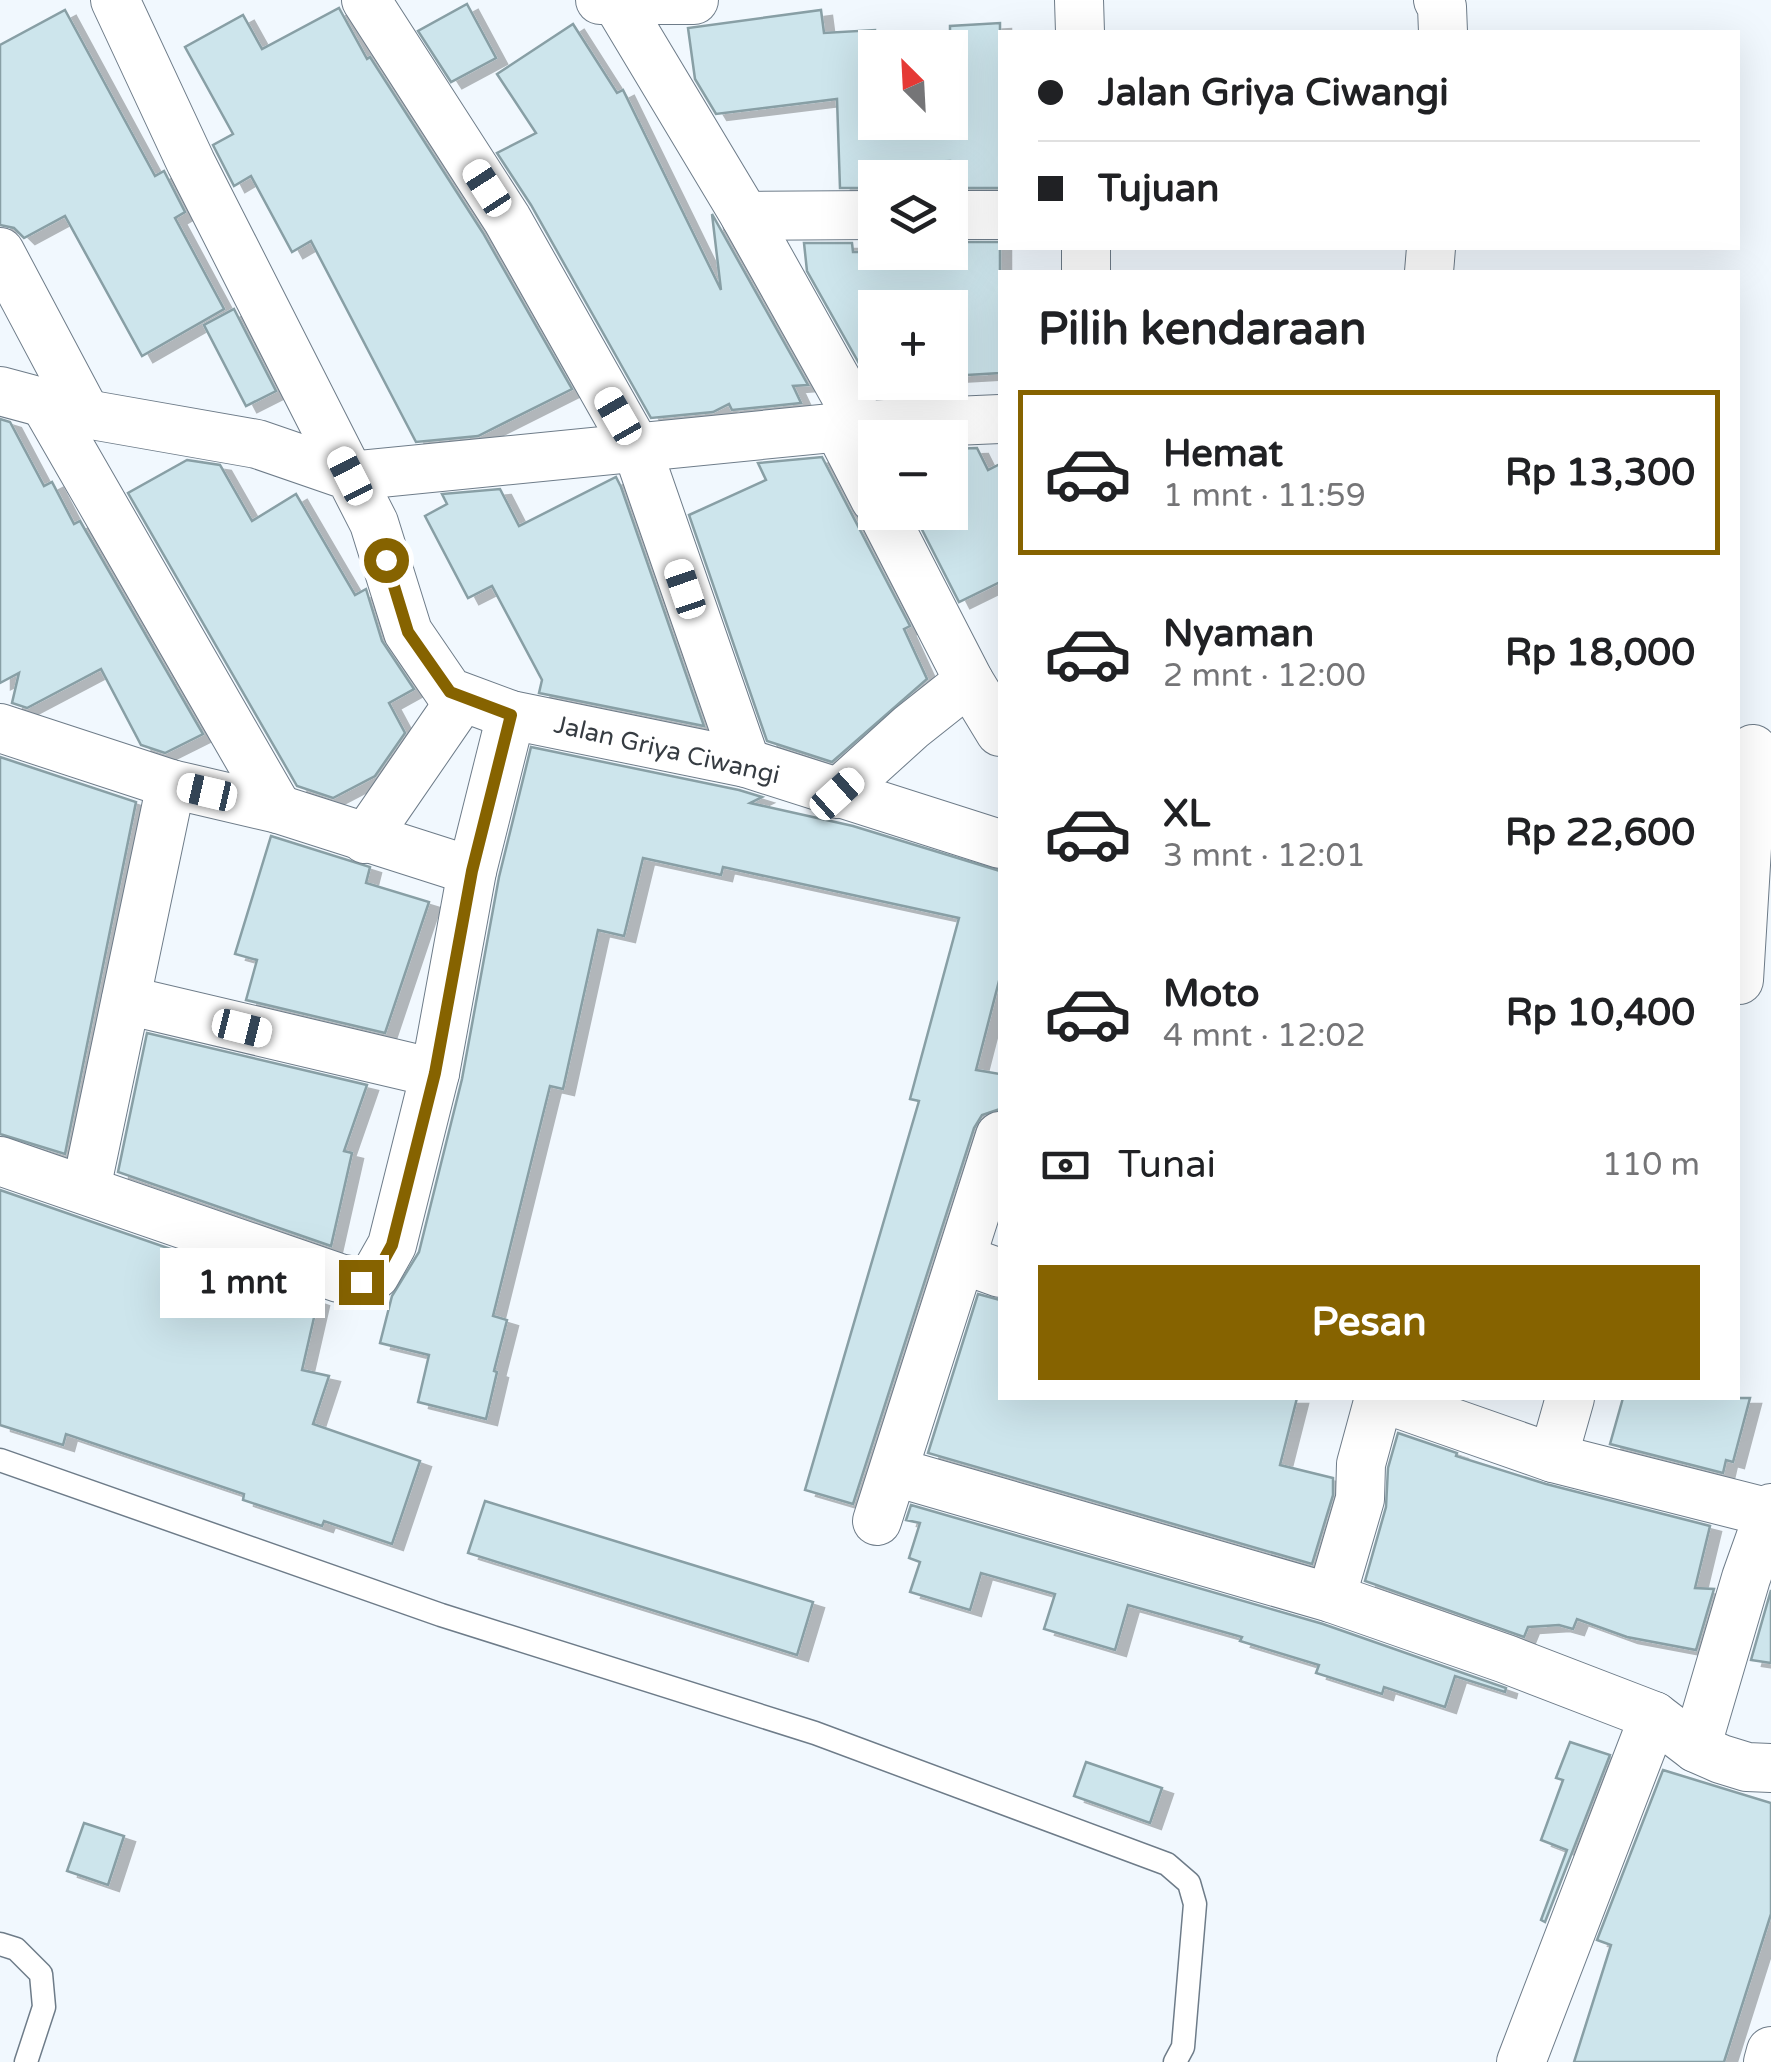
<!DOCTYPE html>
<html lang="id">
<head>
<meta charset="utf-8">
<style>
	:root { --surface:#fff; --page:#f6f6f6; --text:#202124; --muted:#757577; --line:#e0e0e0; --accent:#866300 }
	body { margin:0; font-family:"Varela Round",sans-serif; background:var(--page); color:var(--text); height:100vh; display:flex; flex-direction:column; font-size:38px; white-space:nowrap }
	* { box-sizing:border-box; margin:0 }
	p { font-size:32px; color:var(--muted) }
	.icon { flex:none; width:55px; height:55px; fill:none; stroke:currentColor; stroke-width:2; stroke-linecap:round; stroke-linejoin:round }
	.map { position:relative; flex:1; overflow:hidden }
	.panel { position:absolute; left:998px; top:270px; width:742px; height:1130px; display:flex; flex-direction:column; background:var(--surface); border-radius:0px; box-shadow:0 10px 40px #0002 }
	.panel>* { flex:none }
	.guide { position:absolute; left:998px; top:30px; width:742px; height:220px; border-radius:0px; box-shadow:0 10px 40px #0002; display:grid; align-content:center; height:220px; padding:0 40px; background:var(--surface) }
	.needle { width:65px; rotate:336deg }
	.buttons { position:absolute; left:858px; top:30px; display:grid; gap:20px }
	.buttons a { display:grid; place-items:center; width:110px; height:110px; border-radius:0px; background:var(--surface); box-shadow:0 10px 40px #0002; font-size:50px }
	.end { position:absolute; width:45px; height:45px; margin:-22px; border:12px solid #866300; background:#fff; box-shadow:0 0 0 5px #fff }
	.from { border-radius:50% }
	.bubble { position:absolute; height:70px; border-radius:0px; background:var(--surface); box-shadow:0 10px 40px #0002; font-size:32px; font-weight:800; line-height:70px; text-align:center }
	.car { position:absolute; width:30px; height:60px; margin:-30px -15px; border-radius:12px; box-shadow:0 0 8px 2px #0007; background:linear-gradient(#fff 24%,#345 0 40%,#fff 0 76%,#345 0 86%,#fff 0) }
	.guide b { display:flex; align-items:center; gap:35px; height:95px; font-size:38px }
	.guide b+b { border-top:2px solid var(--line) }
	.guide i { width:25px; height:25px; background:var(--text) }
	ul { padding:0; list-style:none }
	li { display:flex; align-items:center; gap:30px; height:165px; margin:0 20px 15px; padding:0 20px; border:5px solid transparent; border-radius:0px }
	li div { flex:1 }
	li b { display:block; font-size:38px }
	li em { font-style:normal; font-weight:800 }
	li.active { border-color:var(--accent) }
	li>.icon { width:90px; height:90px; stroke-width:1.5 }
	h2 { padding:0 40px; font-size:45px; line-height:120px }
	.pay { display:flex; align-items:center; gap:25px; height:110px; padding:0 40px; font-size:38px }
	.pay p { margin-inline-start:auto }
	.primary-button { display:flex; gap:20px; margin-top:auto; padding:20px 40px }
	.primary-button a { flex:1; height:115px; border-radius:0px; background:var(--accent); color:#fff; font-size:40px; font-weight:800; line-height:115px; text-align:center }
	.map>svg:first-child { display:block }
</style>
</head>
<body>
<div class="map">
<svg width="1771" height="2062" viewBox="0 0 1771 2062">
	<defs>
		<filter id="shadow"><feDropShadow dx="11" dy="6" stdDeviation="0" flood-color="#0004"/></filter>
	</defs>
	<rect width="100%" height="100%" fill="#f1f8fe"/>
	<g fill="#cde5ec" stroke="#889fa5" stroke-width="2.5" filter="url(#shadow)">
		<polygon points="467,4 496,58 451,82 418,31"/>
		<polygon points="339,8 367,59 370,57 483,233 572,389 478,436 416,442 311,241 292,252 251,176 234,186 213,145 233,134 185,47 243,15 262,49"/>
		<polygon points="65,10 155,176 164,171 185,212 175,218 224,309 142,356 65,216 24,238 14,228 0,225 0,45"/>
		<polygon points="821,10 824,33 875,30 875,122 950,122 950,26 1000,23 1000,188 950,188 950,161 875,164 875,188 840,188 837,99 716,114 695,79 688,28"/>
		<polygon points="573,24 617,93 623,90 721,290 712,214 808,385 793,386 801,403 732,410 729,404 713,412 651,418 531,205 497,153 536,133 497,74"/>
		<polygon points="950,242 1000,242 1000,373 950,376 950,308 875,308 875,381 869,381 807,271 804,243 852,243 853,252 950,252"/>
		<polygon points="234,309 276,391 246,406 204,325"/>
		<polygon points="0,419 10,422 44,486 52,482 74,524 80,521 203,734 165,753 141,745 101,669 27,708 12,703 19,673 0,683"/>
		<polygon points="977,448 988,470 1000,464 1000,582 959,602 913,512 950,512 950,449"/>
		<polygon points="822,457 910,626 904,629 927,679 832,762 767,741 689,515 766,480 758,463"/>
		<polygon points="187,460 220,465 252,521 296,494 355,595 366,589 382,641 414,689 389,703 405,733 375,776 333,798 297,786 128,493"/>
		<polygon points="616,477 621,487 704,726 539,693 542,680 492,586 468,598 425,516 447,504 442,494 500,489 519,526"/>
		<polygon points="531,747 739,790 762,797 750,803 853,826 1000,871 1000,977 976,1070 1000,1074 1000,1109 982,1115 974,1128 853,1504 805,1490 919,1101 910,1099 959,918 723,867 721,875 643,858 624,936 598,930 563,1089 550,1086 493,1316 507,1320 494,1371 497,1372 486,1419 418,1402 429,1355 380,1343 392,1296 419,1252 462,1079 499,877"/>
		<polygon points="0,757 136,802 65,1154 0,1134"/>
		<polygon points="271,836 370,867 366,883 429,902 385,1033 246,1000 257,960 235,954"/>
		<polygon points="147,1033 367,1085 344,1151 352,1153 331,1246 118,1172"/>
		<polygon points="0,1190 318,1300 302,1370 329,1376 313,1424 420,1461 392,1544 324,1521 322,1526 243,1500 244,1494 66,1434 63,1445 0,1425"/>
		<polygon points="978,1294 1000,1300 1000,1398 1297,1398 1280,1465 1333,1478 1333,1495 1312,1564 928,1453"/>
		<polygon points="1623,1398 1750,1398 1733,1462 1726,1460 1723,1473 1610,1444"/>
		<polygon points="1398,1433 1457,1453 1456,1456 1546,1484 1710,1526 1695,1588 1714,1589 1696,1650 1627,1637 1577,1619 1573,1629 1559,1625 1528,1627 1524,1637 1365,1581 1386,1507 1388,1468"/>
		<polygon points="485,1501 813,1602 797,1655 468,1553"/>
		<polygon points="911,1505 1323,1624 1506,1688 1505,1692 1455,1676 1445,1707 1384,1687 1382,1694 1316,1673 1319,1665 1240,1641 1242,1637 1128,1605 1115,1650 1044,1629 1055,1594 981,1573 970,1610 910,1592 920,1562 909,1558 920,1523 906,1520"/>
		<polygon points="1771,1590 1771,1663 1751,1660"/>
		<polygon points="1570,1742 1610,1755 1545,1922 1541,1920 1567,1850 1541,1840 1563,1780 1556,1778"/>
		<polygon points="1086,1762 1162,1788 1150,1823 1074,1796"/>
		<polygon points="1663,1770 1771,1803 1771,1914 1724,2062 1574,2062 1611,1945 1597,1940"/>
		<polygon points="84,1823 124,1836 108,1885 67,1871"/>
	</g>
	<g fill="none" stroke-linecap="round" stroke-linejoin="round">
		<g stroke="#6e7c89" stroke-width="25">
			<g id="lane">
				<polyline points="0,1460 441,1615 815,1733 1167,1864 1189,1883 1195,1904 1183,2047 1175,2062"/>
				<polyline points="0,1944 16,1949 41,1974 44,2007 26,2062"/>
			</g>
		</g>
		<g stroke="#6e7c89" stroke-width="50">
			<g id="street">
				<polyline points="115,0 191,163 350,476 862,425 1000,419"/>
				<polyline points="366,0 507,219 637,449 746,763"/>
				<polyline points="600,0 694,0"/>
				<polyline points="1079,0 1080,32"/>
				<polyline points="1438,0 1442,7 1443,32"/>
				<polyline points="616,1 745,216 862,425"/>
				<polyline points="950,215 1000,215"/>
				<polyline points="745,216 875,215"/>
				<polyline points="0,252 86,414"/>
				<polyline points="1086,272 1086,248"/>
				<polyline points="1429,272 1431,248"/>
				<polyline points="0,391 86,414 257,444 350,476 374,523 408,632 449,692 511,715 746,763 1000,844"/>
				<polyline points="45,404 278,809"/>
				<polyline points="838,427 875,499"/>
				<polyline points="882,512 969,681 1000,732"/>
				<polyline points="0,728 171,784 278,809 472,871"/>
				<polyline points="837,794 911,727 969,681"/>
				<polyline points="365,839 462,698"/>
				<polyline points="1739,980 1753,749"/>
				<polyline points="126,1000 435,1073"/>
				<polyline points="0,1161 339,1278 361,1282 375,1275 392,1245 435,1073 472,871 511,715"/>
				<polyline points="86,1189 171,784"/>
				<polyline points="961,1259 1000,1273"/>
				<polyline points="1382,1398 1553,1458 1770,1513"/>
				<polyline points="1553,1458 1570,1398"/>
				<polyline points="895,1472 1331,1598 1506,1659 1654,1716 1696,1748 1721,1759 1747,1767 1771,1768"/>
				<polyline points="877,1521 1000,1136"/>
				<polyline points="1331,1598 1360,1499 1361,1464 1379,1398"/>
				<polyline points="1696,1748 1746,1578 1771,1508"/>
				<polyline points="1521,2062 1654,1716"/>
				<polyline points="1768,2062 1771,2051"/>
			</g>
		</g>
		<use href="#lane" stroke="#fff" stroke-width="22"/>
		<use href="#street" stroke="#fff" stroke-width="48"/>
	</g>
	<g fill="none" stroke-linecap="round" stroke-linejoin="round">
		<polyline stroke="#866300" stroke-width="12" points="361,1282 375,1276 392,1245 435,1073 472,871 511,715 450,692 408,632 386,560"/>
	</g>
	<g text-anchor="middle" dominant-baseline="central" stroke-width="8" stroke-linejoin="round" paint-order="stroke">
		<g font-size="25" fill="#363c42" stroke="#fff">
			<text transform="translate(667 750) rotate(13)">Jalan Griya Ciwangi</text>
		</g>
	</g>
</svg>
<div class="buttons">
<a><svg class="needle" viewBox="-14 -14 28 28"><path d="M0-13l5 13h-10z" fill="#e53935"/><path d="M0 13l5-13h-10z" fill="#757577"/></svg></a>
<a><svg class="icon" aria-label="layers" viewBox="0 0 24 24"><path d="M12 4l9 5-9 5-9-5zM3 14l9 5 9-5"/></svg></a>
<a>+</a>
<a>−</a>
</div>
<i class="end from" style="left:386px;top:560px"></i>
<i class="end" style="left:361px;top:1282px"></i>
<div class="bubble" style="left:160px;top:1248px;width:165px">1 mnt</div>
<i class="car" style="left:487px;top:188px;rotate:327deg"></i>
<i class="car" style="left:618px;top:416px;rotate:330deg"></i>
<i class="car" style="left:350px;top:476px;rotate:333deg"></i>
<i class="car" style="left:685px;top:589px;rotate:341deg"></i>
<i class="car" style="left:207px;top:792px;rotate:283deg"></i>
<i class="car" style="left:837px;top:794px;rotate:48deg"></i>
<i class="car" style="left:242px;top:1028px;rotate:104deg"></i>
<div class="guide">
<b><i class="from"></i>Jalan Griya Ciwangi</b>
<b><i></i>Tujuan</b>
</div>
<section class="panel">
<h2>Pilih kendaraan</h2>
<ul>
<li class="active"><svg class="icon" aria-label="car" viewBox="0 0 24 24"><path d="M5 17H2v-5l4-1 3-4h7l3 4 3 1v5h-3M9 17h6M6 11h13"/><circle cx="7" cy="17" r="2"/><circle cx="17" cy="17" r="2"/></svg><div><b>Hemat</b><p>1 mnt · 11:59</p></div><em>Rp 13,300</em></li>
<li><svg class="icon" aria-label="car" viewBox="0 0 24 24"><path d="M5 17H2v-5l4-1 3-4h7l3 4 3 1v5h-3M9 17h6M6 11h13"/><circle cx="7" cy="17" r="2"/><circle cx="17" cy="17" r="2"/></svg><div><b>Nyaman</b><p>2 mnt · 12:00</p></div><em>Rp 18,000</em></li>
<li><svg class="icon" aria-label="car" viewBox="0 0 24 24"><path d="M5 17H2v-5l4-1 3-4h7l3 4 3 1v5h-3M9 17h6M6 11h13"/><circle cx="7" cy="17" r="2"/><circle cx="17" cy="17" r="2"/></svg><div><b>XL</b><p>3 mnt · 12:01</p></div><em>Rp 22,600</em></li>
<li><svg class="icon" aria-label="car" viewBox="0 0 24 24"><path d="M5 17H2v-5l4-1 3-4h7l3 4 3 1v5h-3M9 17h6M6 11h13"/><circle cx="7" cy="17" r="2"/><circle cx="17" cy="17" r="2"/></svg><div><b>Moto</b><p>4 mnt · 12:02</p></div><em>Rp 10,400</em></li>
</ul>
<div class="pay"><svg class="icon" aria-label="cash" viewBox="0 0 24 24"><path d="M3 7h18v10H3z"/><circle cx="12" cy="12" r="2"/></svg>Tunai<p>110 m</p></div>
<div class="primary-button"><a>Pesan</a></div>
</section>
</div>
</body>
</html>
